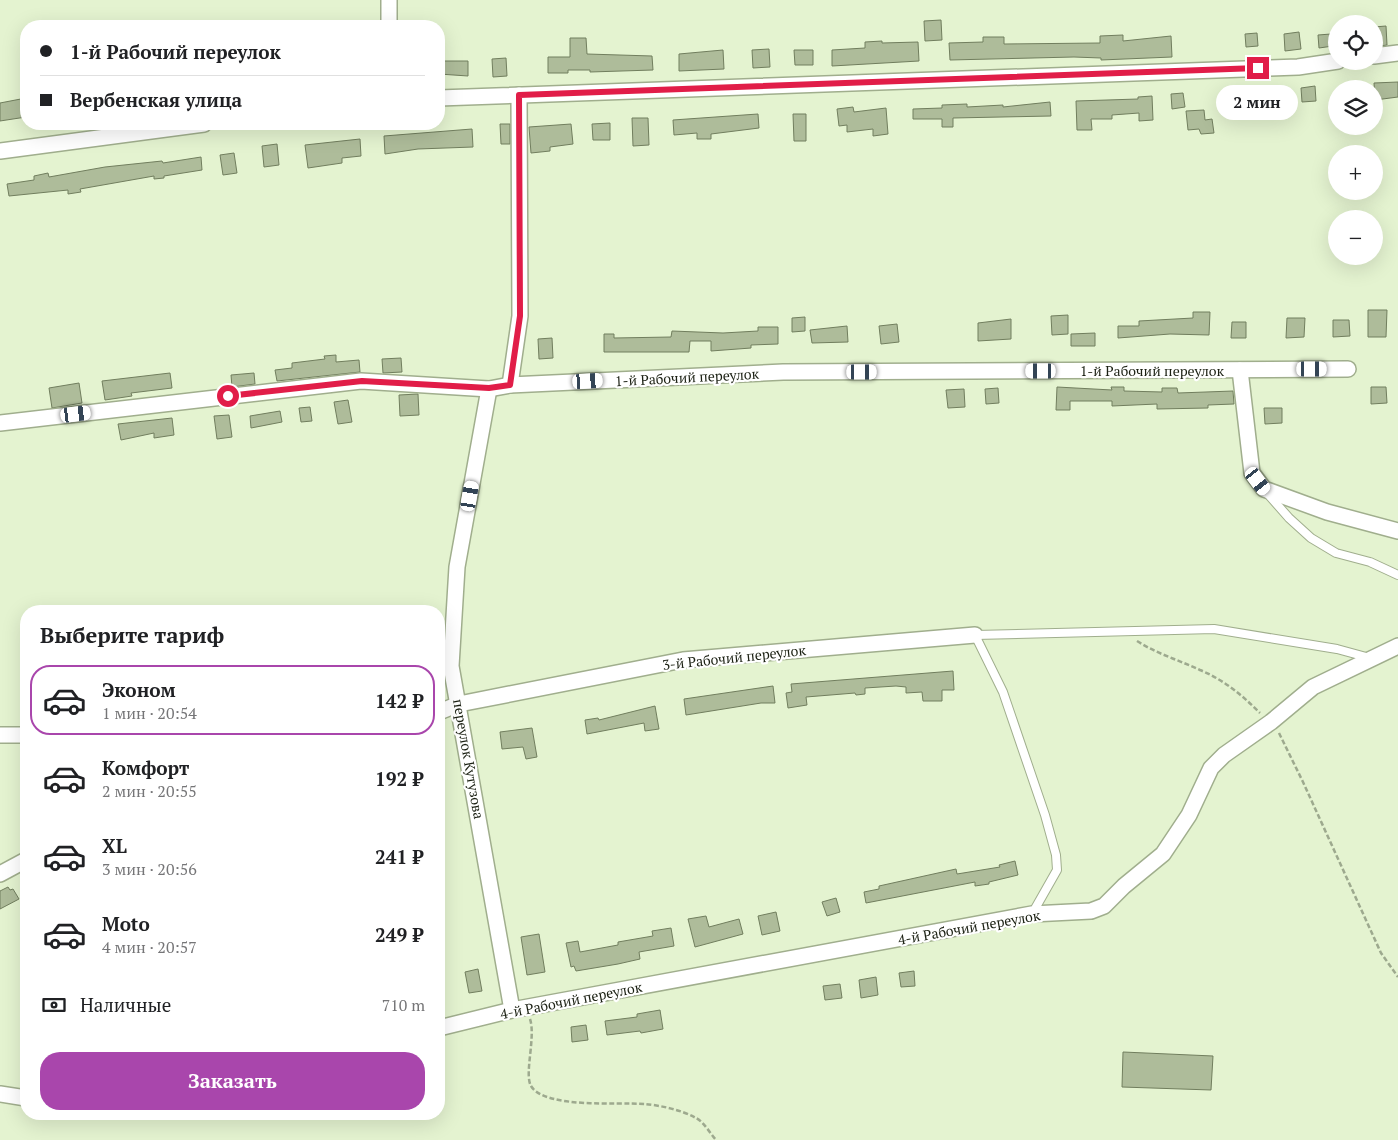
<!DOCTYPE html>
<html lang="ru">
<head>
<meta charset="utf-8">
<style>
	:root { --surface:#fff; --page:#f6f6f6; --text:#202124; --muted:#757577; --line:#e0e0e0; --accent:#a946ac }
	body { margin:0; font-family:"PT Serif",serif; background:var(--page); color:var(--text); height:100vh; display:flex; flex-direction:column; font-size:19px; white-space:nowrap }
	* { box-sizing:border-box; margin:0 }
	p { font-size:16px; color:var(--muted) }
	.icon { flex:none; width:28px; height:28px; fill:none; stroke:currentColor; stroke-width:2; stroke-linecap:round; stroke-linejoin:round }
	.map { position:relative; flex:1; overflow:hidden }
	.side { position:absolute; left:20px; top:605px; width:425px; height:515px; display:flex; flex-direction:column; background:var(--surface); border-radius:20px; box-shadow:0 5px 20px #0002 }
	.side>* { flex:none }
	.top-card { position:absolute; left:20px; top:20px; width:425px; height:110px; border-radius:20px; box-shadow:0 5px 20px #0002; display:grid; align-content:center; height:110px; padding:0 20px; background:var(--surface) }
	.fabs { position:absolute; left:1328px; top:15px; display:grid; gap:10px }
	.fabs a { display:grid; place-items:center; width:55px; height:55px; border-radius:50%; background:var(--surface); box-shadow:0 5px 20px #0002; font-size:25px }
	.end { position:absolute; width:22px; height:22px; margin:-11px; border:6px solid #e11d48; background:#fff; box-shadow:0 0 0 2px #fff }
	.from { border-radius:50% }
	.bubble { position:absolute; height:35px; border-radius:18px; background:var(--surface); box-shadow:0 5px 20px #0002; font-size:16px; font-weight:700; line-height:35px; text-align:center }
	.car { position:absolute; width:15px; height:30px; margin:-15px -8px; border-radius:6px; box-shadow:0 0 4px 1px #0007; background:linear-gradient(#fff 24%,#345 0 40%,#fff 0 76%,#345 0 86%,#fff 0) }
	.top-card b { display:flex; align-items:center; gap:18px; height:48px; font-size:19px }
	.top-card b+b { border-top:1px solid var(--line) }
	.top-card i { width:12px; height:12px; background:var(--text) }
	ul { padding:0; list-style:none }
	li { display:flex; align-items:center; gap:15px; height:70px; margin:0 10px 8px; padding:0 10px; border:2px solid transparent; border-radius:20px }
	li div { flex:1 }
	li b { display:block; font-size:19px }
	li em { font-style:normal; font-weight:700 }
	li.active { border-color:var(--accent) }
	li>.icon { width:45px; height:45px; stroke-width:1.5 }
	h2 { padding:0 20px; font-size:22px; line-height:60px }
	.pay { display:flex; align-items:center; gap:12px; height:55px; padding:0 20px; font-size:19px }
	.pay p { margin-inline-start:auto }
	.primary-button { display:flex; gap:10px; margin-top:auto; padding:10px 20px }
	.primary-button a { flex:1; height:58px; border-radius:20px; background:var(--accent); color:#fff; font-size:20px; font-weight:700; line-height:58px; text-align:center }
	.map>svg:first-child { display:block }
</style>
</head>
<body>
<div class="map">
<svg width="1398" height="1140" viewBox="0 0 1398 1140">
	<rect width="100%" height="100%" fill="#e4f3d0"/>
	<g fill="#aebc9a" stroke="#717e5e">
		<polygon points="941,20 942,40 925,41 924,21"/>
		<polygon points="1386,26 1387,45 1374,47 1374,27"/>
		<polygon points="1299,32 1301,49 1285,51 1284,34"/>
		<polygon points="1257,33 1258,46 1246,47 1245,34"/>
		<polygon points="1331,34 1333,46 1319,48 1318,35"/>
		<polygon points="1123,35 1123,41 1171,36 1172,57 1101,60 1101,58 1074,57 950,60 949,43 983,42 983,37 1004,37 1004,44 1100,43 1100,36"/>
		<polygon points="570,38 586,38 587,54 652,56 653,70 590,72 590,70 568,70 568,73 548,73 548,57 570,57"/>
		<polygon points="882,41 882,43 918,42 919,61 832,66 832,50 865,48 865,42"/>
		<polygon points="769,49 770,67 753,68 752,50"/>
		<polygon points="723,50 724,69 679,71 679,54"/>
		<polygon points="794,50 813,50 813,65 795,65"/>
		<polygon points="506,58 507,76 493,77 492,59"/>
		<polygon points="439,61 468,61 468,76 439,74"/>
		<polygon points="1398,82 1398,97 1375,100 1374,83"/>
		<polygon points="1315,86 1316,101 1302,102 1301,88"/>
		<polygon points="1273,89 1274,109 1255,109 1255,90"/>
		<polygon points="1183,93 1185,107 1172,109 1171,94"/>
		<polygon points="1152,96 1153,120 1139,121 1139,113 1112,115 1112,119 1091,119 1092,130 1077,130 1076,101 1138,99 1138,97"/>
		<polygon points="26,98 26,117 0,121 0,103"/>
		<polygon points="1050,102 1051,116 953,118 953,127 942,127 942,119 913,119 913,109 942,108 942,105 967,104 967,107 1003,105 1003,107"/>
		<polygon points="853,107 854,112 886,108 888,134 873,136 873,129 847,132 847,125 839,126 837,109"/>
		<polygon points="1204,110 1205,120 1212,119 1214,133 1201,134 1199,129 1188,130 1186,111"/>
		<polygon points="758,114 759,128 711,134 711,139 697,139 697,133 674,135 673,120"/>
		<polygon points="793,114 806,114 806,141 794,141"/>
		<polygon points="632,118 648,118 649,145 633,146"/>
		<polygon points="610,123 610,140 593,140 592,124"/>
		<polygon points="500,124 510,124 510,144 501,144"/>
		<polygon points="571,124 573,144 550,147 550,151 531,153 529,127"/>
		<polygon points="472,129 473,147 418,149 385,154 384,136"/>
		<polygon points="360,139 361,156 342,158 342,163 308,168 305,145"/>
		<polygon points="277,144 279,165 264,167 262,146"/>
		<polygon points="234,153 237,173 223,175 220,155"/>
		<polygon points="201,157 202,170 164,176 164,178 154,179 154,176 80,189 81,192 68,194 68,190 9,196 7,184 34,180 34,176 48,173 49,177 105,167 162,161 163,163"/>
		<polygon points="1368,310 1387,310 1386,337 1368,337"/>
		<polygon points="1193,312 1210,312 1209,335 1170,334 1118,338 1118,326 1139,326 1139,321 1193,318"/>
		<polygon points="1068,315 1068,334 1052,335 1051,316"/>
		<polygon points="805,317 805,331 792,332 792,318"/>
		<polygon points="1287,318 1305,318 1304,337 1286,338"/>
		<polygon points="1011,319 1011,339 978,341 978,323"/>
		<polygon points="1333,320 1349,320 1350,336 1333,337"/>
		<polygon points="1232,322 1246,322 1246,338 1231,338"/>
		<polygon points="897,324 899,342 881,344 879,326"/>
		<polygon points="847,326 848,342 812,343 810,330"/>
		<polygon points="758,327 778,327 778,344 751,345 751,348 711,351 711,341 690,341 689,352 604,352 604,334 614,334 614,338 671,337 672,331 723,333 758,331"/>
		<polygon points="1095,333 1095,346 1071,346 1071,334"/>
		<polygon points="552,338 553,358 539,359 538,339"/>
		<polygon points="336,355 336,362 359,360 360,372 277,381 275,370 292,368 292,363 325,359 324,356"/>
		<polygon points="401,358 402,372 383,373 382,359"/>
		<polygon points="170,373 172,388 131,393 132,396 105,400 102,381"/>
		<polygon points="254,373 255,384 232,387 231,375"/>
		<polygon points="79,383 82,403 52,408 49,388"/>
		<polygon points="1057,387 1112,390 1111,387 1124,387 1124,391 1162,392 1162,388 1177,388 1178,393 1233,391 1234,404 1208,405 1208,408 1157,409 1157,404 1112,406 1112,401 1070,401 1070,410 1056,410"/>
		<polygon points="1371,387 1386,387 1387,403 1371,404"/>
		<polygon points="998,388 999,403 986,404 985,389"/>
		<polygon points="964,389 965,407 948,408 946,390"/>
		<polygon points="418,394 419,415 400,416 399,395"/>
		<polygon points="348,400 352,422 338,424 334,402"/>
		<polygon points="310,407 312,421 301,422 299,408"/>
		<polygon points="1264,408 1282,408 1282,423 1265,424"/>
		<polygon points="280,411 282,422 251,428 250,416"/>
		<polygon points="229,415 232,437 217,439 214,416"/>
		<polygon points="172,418 174,435 154,438 154,433 121,440 118,424"/>
		<polygon points="953,671 954,690 942,690 942,701 923,701 922,692 906,693 906,687 896,686 865,688 865,694 856,695 855,693 806,697 807,705 788,708 786,693 792,692 791,684"/>
		<polygon points="773,686 775,703 761,703 686,715 684,699"/>
		<polygon points="655,706 659,729 645,731 644,723 587,734 585,720 598,718 599,720"/>
		<polygon points="532,728 537,757 526,759 523,747 502,749 500,732"/>
		<polygon points="1015,861 1018,875 989,882 989,884 975,886 975,882 866,903 864,892 879,889 879,886 956,869 957,874 1000,867 999,865"/>
		<polygon points="8,887 10,890 13,889 19,899 0,909 0,891"/>
		<polygon points="836,898 840,912 827,916 822,902"/>
		<polygon points="776,912 780,931 762,935 758,916"/>
		<polygon points="706,916 709,927 739,919 743,934 695,947 688,919"/>
		<polygon points="671,928 674,946 639,952 640,959 618,964 576,971 574,966 571,967 566,943 578,941 580,952 618,945 618,942 653,936 652,931"/>
		<polygon points="539,934 545,972 527,975 521,937"/>
		<polygon points="478,969 482,991 469,993 465,972"/>
		<polygon points="914,971 915,986 901,987 899,973"/>
		<polygon points="876,977 878,995 861,998 859,980"/>
		<polygon points="840,984 842,998 825,1000 823,986"/>
		<polygon points="660,1010 663,1029 641,1033 640,1031 607,1035 605,1021 637,1017 637,1014"/>
		<polygon points="586,1025 588,1040 572,1042 571,1027"/>
		<polygon points="1123,1052 1213,1056 1211,1090 1122,1087"/>
	</g>
	<g fill="none" stroke-linecap="round" stroke-linejoin="round">
		<g stroke="#a0ae8d" stroke-width="10">
			<g id="lane">
				<polyline points="1267,493 1289,518 1311,538 1336,553 1370,562 1398,575"/>
				<polyline points="1032,914 1057,870 1056,855 1045,815 1003,692 975,635 1214,629 1337,649 1370,658"/>
			</g>
		</g>
		<g stroke="#a0ae8d" stroke-width="18">
			<g id="street">
				<polyline points="389,26 389,0"/>
				<polyline points="1374,56 1398,53"/>
				<polyline points="439,98 1298,67 1338,61"/>
				<polyline points="0,151 204,124"/>
				<polyline points="1240,370 1252,473 1264,489 1327,512 1398,531"/>
				<polyline points="510,385 520,316 519,95"/>
				<polyline points="489,389 457,567 451,666 512,1010"/>
				<polyline points="0,423 361,381 489,389 510,385 783,372 1348,369"/>
				<polyline points="439,712 459,704 683,660 975,635"/>
				<polyline points="0,735 26,735"/>
				<polyline points="0,874 26,860"/>
				<polyline points="439,1028 512,1010 1032,914 1091,911 1104,906 1124,886 1163,854 1189,815 1211,768 1224,755 1271,722 1313,687 1398,646"/>
				<polyline points="0,1094 26,1098"/>
			</g>
		</g>
		<g stroke="#9da98e" stroke-width="2.5" stroke-dasharray="5 2.5" stroke-linecap="butt">
			<path d="M1137,641c20,13 42,19 63,29 24,10 42,25 60,43"/>
			<polyline points="1279,733 1303,782 1381,953 1398,977"/>
			<path d="M530,1019c6,18 -6,55 1,67 14,23 88,16 113,18 15,1 38,6 52,14 7,3 14,15 20,22"/>
		</g>
		<use href="#lane" stroke="#fff" stroke-width="8"/>
		<use href="#street" stroke="#fff" stroke-width="15"/>
	</g>
	<g fill="none" stroke-linecap="round" stroke-linejoin="round">
		<polyline stroke="#e11d48" stroke-width="6" points="228,396 362,381 489,388 510,385 520,316 519,95 1258,68"/>
	</g>
	<g text-anchor="middle" dominant-baseline="central" stroke-width="4.5" stroke-linejoin="round" paint-order="stroke">
		<g font-size="14" fill="#1b2013" stroke="#fff">
			<text x="1152" y="370">1-й Рабочий переулок</text>
			<text transform="translate(687 377) rotate(-3)">1-й Рабочий переулок</text>
			<text transform="translate(734 657) rotate(-6)">3-й Рабочий переулок</text>
			<text transform="translate(469 759) rotate(80)">переулок Кутузова</text>
			<text transform="translate(969 927) rotate(-10)">4-й Рабочий переулок</text>
			<text transform="translate(571 1000) rotate(-11)">4-й Рабочий переулок</text>
		</g>
	</g>
</svg>
<div class="fabs">
<a><svg class="icon" aria-label="locate" viewBox="0 0 24 24"><circle cx="12" cy="12" r="6"/><path d="M12 2v4M12 18v4M2 12h4M18 12h4"/></svg></a>
<a><svg class="icon" aria-label="layers" viewBox="0 0 24 24"><path d="M12 4l9 5-9 5-9-5zM3 14l9 5 9-5"/></svg></a>
<a>+</a>
<a>−</a>
</div>
<i class="end from" style="left:228px;top:396px"></i>
<i class="end" style="left:1258px;top:68px"></i>
<div class="bubble" style="left:1216px;top:85px;width:82px">2 мин</div>
<i class="car" style="left:1312px;top:369px;rotate:90deg"></i>
<i class="car" style="left:1041px;top:371px;rotate:270deg"></i>
<i class="car" style="left:862px;top:372px;rotate:90deg"></i>
<i class="car" style="left:588px;top:381px;rotate:87deg"></i>
<i class="car" style="left:76px;top:414px;rotate:83deg"></i>
<i class="car" style="left:1258px;top:481px;rotate:143deg"></i>
<i class="car" style="left:470px;top:496px;rotate:10deg"></i>
<div class="top-card">
<b><i class="from"></i>1-й Рабочий переулок</b>
<b><i></i>Вербенская улица</b>
</div>
<section class="side">
<h2>Выберите тариф</h2>
<ul>
<li class="active"><svg class="icon" aria-label="car" viewBox="0 0 24 24"><path d="M5 17H2v-5l4-1 3-4h7l3 4 3 1v5h-3M9 17h6M6 11h13"/><circle cx="7" cy="17" r="2"/><circle cx="17" cy="17" r="2"/></svg><div><b>Эконом</b><p>1 мин · 20:54</p></div><em>142 ₽</em></li>
<li><svg class="icon" aria-label="car" viewBox="0 0 24 24"><path d="M5 17H2v-5l4-1 3-4h7l3 4 3 1v5h-3M9 17h6M6 11h13"/><circle cx="7" cy="17" r="2"/><circle cx="17" cy="17" r="2"/></svg><div><b>Комфорт</b><p>2 мин · 20:55</p></div><em>192 ₽</em></li>
<li><svg class="icon" aria-label="car" viewBox="0 0 24 24"><path d="M5 17H2v-5l4-1 3-4h7l3 4 3 1v5h-3M9 17h6M6 11h13"/><circle cx="7" cy="17" r="2"/><circle cx="17" cy="17" r="2"/></svg><div><b>XL</b><p>3 мин · 20:56</p></div><em>241 ₽</em></li>
<li><svg class="icon" aria-label="car" viewBox="0 0 24 24"><path d="M5 17H2v-5l4-1 3-4h7l3 4 3 1v5h-3M9 17h6M6 11h13"/><circle cx="7" cy="17" r="2"/><circle cx="17" cy="17" r="2"/></svg><div><b>Moto</b><p>4 мин · 20:57</p></div><em>249 ₽</em></li>
</ul>
<div class="pay"><svg class="icon" aria-label="cash" viewBox="0 0 24 24"><path d="M3 7h18v10H3z"/><circle cx="12" cy="12" r="2"/></svg>Наличные<p>710 m</p></div>
<div class="primary-button"><a>Заказать</a></div>
</section>
</div>
</body>
</html>
